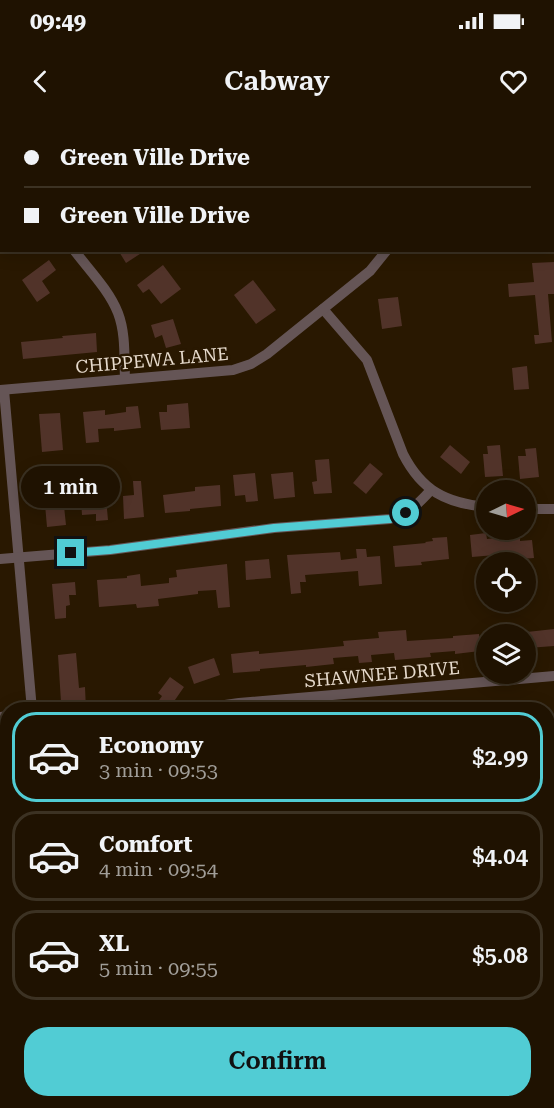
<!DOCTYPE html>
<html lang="en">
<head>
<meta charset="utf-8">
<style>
	:root { --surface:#1f1201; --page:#271b0b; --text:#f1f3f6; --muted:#a19e99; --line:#3c3223; --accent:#51ccd4 }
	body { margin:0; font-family:"Roboto Serif",serif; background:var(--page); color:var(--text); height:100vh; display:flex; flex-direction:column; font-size:22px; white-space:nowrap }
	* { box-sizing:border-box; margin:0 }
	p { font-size:20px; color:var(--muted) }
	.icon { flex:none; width:33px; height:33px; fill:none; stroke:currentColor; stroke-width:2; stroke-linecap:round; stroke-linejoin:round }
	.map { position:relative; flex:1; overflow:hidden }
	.sheet { position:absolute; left:0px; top:582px; width:555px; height:406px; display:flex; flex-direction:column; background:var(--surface); border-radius:24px 24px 0 0; box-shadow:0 3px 15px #0003,0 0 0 2px var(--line) }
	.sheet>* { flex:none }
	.guide { position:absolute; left:0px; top:0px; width:555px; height:132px; box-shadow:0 3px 15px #0003,0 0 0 2px var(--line); display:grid; align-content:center; height:132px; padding:0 24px; background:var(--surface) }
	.needle { width:39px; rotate:85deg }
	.fabs { position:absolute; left:476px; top:360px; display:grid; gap:12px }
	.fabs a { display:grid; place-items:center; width:60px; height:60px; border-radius:50%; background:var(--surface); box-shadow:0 3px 15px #0003,0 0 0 2px var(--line); font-size:30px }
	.end { position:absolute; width:27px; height:27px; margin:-14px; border:8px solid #51ccd4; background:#111; box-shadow:0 0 0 3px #111 }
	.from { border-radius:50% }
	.bubble { position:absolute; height:42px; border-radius:21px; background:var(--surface); box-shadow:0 3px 15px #0003,0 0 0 2px var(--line); font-size:20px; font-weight:600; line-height:42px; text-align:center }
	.guide b { display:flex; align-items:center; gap:21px; height:57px; font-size:22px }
	.guide b+b { border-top:2px solid var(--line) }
	.guide i { width:15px; height:15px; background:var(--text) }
	ul { padding:10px 0 0; list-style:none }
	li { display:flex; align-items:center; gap:18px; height:90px; margin:0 12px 9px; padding:0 12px; border:3px solid var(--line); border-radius:24px }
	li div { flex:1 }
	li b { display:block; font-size:22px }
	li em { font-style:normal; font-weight:600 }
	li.current { border-color:var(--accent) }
	li>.icon { width:54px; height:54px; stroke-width:1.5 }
	.primary-button { display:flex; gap:12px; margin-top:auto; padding:12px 24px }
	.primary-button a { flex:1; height:69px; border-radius:24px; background:var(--accent); color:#111; font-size:24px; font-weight:600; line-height:69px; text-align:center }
	.status { display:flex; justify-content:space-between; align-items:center; height:42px; padding:0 30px; background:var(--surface); direction:ltr }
	.status svg { height:16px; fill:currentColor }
	header { display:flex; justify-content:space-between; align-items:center; height:78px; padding:0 24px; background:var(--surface); font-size:27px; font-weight:600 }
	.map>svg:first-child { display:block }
</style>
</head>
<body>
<div class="status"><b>09:49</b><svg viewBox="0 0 49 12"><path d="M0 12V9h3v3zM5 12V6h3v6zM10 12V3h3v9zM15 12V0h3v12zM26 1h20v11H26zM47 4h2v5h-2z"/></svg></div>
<header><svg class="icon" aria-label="back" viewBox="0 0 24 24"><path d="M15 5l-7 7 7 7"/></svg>Cabway<svg class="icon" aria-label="heart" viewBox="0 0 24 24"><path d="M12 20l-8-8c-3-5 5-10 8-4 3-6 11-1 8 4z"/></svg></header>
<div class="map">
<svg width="554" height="988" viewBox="0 0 554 988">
	<rect width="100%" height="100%" fill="#291801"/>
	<g fill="#513329">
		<polygon points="118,130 146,130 126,143"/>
		<polygon points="49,140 56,150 42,161 50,173 37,182 22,160"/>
		<polygon points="554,142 554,174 548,174 552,222 535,224 534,215 539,215 535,175 509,177 508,164 534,162 532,143"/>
		<polygon points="163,145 181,169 161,184 149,169 143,173 137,165"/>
		<polygon points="253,160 276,190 256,204 234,175"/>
		<polygon points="398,177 402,206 382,209 378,179"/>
		<polygon points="173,199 181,224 166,228 162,215 155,218 151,205"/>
		<polygon points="96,213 97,232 23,239 21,222 63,218 62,216"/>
		<polygon points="527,246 529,269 514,270 512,248"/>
		<polygon points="188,283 190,308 161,310 159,292 167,292 167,285"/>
		<polygon points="138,286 141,308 114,311 114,308 98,309 99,322 86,323 83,292 105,290 105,295 126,292 126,287"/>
		<polygon points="60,293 63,330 42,332 39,294"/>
		<polygon points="450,325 470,342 461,354 440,337"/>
		<polygon points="500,325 503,356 485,357 483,334 488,334 487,326"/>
		<polygon points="536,328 539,357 520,359 518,336 526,336 525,329"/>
		<polygon points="329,339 332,373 314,374 312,362 317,361 315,340"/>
		<polygon points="370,343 383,354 366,374 353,363"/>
		<polygon points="293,352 295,377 274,379 271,354"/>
		<polygon points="255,353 258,381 246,382 245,375 235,376 233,355"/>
		<polygon points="133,361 141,361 144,397 124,399 123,376 134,375"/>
		<polygon points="220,365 221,386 190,389 190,391 165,393 163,375 195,371 195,367"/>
		<polygon points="57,372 58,386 64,386 66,405 47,407 44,373"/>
		<polygon points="98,373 99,379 106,378 108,400 96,401 96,394 82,395 81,380 90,379 89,374"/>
		<polygon points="486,413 487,419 520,415 520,421 532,420 534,438 508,440 507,434 472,437 470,415"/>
		<polygon points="447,417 449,439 421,442 422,445 395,447 393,426 426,423 425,422 433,421 432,418"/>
		<polygon points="356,429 366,429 367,437 380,436 382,464 359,466 358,451 305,455 306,462 300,462 301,473 291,474 287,435 340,432 341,440 357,438"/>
		<polygon points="269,439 271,458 246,460 245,441"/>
		<polygon points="227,444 230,487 218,488 216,470 198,471 198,474 158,479 159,486 137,488 136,484 99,487 97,460 127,458 127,456 140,454 141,466 169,463 169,458 177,457 176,450"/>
		<polygon points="75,462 76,475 69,475 70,485 66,486 66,498 55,499 52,464"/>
		<polygon points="554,509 554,526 528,528 527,512"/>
		<polygon points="406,510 407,521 453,518 453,516 479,514 480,531 455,534 455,531 430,533 431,537 395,540 394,533 371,535 372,542 359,543 358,536 333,538 334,544 306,547 306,545 260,549 260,551 233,553 231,534 259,531 259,534 344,526 343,521 379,518 378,512"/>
		<polygon points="76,533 79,568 85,567 86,590 68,590 67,581 61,582 58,535"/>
		<polygon points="214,538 220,555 194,564 188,547"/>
		<polygon points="170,557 184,567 168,590 166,590 157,583 162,576 158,573"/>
	</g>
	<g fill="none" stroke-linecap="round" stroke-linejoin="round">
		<g stroke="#655556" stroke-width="10">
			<polyline points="429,0 431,2"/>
			<polyline points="134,2 152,0"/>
			<polyline points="0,12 2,12"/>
			<path d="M74,130c15,20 35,40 44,63 8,21 6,45 7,66"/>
			<path d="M323,189l44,51 36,94c19,37 43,49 83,53"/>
			<polyline points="0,270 233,250 251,244 267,234 370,151 387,130"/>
			<polyline points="4,270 32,590"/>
			<polyline points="525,389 554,389"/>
			<path d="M0,439l110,-9 164,-22 116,-9c19,-5 29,-16 41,-29"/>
			<polyline points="213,590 225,585 239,583 554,556"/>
			<polyline points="0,597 8,596"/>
			<polyline points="548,719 554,720"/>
			<polyline points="0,750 8,749"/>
			<polyline points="0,898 8,898"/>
			<polyline points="257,981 258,988"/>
			<polyline points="383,988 390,981"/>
		</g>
		<g stroke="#8f7677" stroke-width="15">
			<polyline points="539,0 540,2"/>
			<polyline points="554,31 554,32"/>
		</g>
	</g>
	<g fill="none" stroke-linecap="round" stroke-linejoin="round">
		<polyline stroke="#51ccd4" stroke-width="8" points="71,433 110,430 274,408 390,399 406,393"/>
	</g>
	<g text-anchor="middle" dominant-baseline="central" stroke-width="5" stroke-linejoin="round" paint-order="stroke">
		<g font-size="18" fill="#e6dacc" stroke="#291801">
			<text transform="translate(152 240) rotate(-5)">CHIPPEWA LANE</text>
			<text transform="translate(382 554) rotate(-5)">SHAWNEE DRIVE</text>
		</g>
	</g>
</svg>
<div class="fabs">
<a><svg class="needle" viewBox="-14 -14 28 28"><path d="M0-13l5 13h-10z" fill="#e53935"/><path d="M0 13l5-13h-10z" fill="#a19e99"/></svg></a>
<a><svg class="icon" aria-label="locate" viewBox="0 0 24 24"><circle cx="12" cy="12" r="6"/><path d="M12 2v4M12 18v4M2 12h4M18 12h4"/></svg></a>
<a><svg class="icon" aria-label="layers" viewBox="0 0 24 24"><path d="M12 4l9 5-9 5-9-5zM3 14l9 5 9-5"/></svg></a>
</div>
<i class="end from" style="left:406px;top:393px"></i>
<i class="end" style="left:71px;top:433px"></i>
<div class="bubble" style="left:21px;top:346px;width:99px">1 min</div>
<div class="guide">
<b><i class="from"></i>Green Ville Drive</b>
<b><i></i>Green Ville Drive</b>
</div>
<section class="sheet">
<ul>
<li class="current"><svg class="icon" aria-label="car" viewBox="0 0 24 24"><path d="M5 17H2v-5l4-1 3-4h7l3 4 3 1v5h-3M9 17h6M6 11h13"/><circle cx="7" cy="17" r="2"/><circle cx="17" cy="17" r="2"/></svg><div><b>Economy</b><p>3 min · 09:53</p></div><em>$2.99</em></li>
<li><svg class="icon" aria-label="car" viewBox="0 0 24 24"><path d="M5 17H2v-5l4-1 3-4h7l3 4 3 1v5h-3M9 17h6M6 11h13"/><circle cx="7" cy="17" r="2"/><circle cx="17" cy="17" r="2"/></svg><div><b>Comfort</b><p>4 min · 09:54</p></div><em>$4.04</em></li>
<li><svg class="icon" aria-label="car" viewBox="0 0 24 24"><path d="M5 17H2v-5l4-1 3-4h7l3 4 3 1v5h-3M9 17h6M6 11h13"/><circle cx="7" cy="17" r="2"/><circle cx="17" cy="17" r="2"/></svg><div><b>XL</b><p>5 min · 09:55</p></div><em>$5.08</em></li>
</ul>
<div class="primary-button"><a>Confirm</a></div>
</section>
</div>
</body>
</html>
